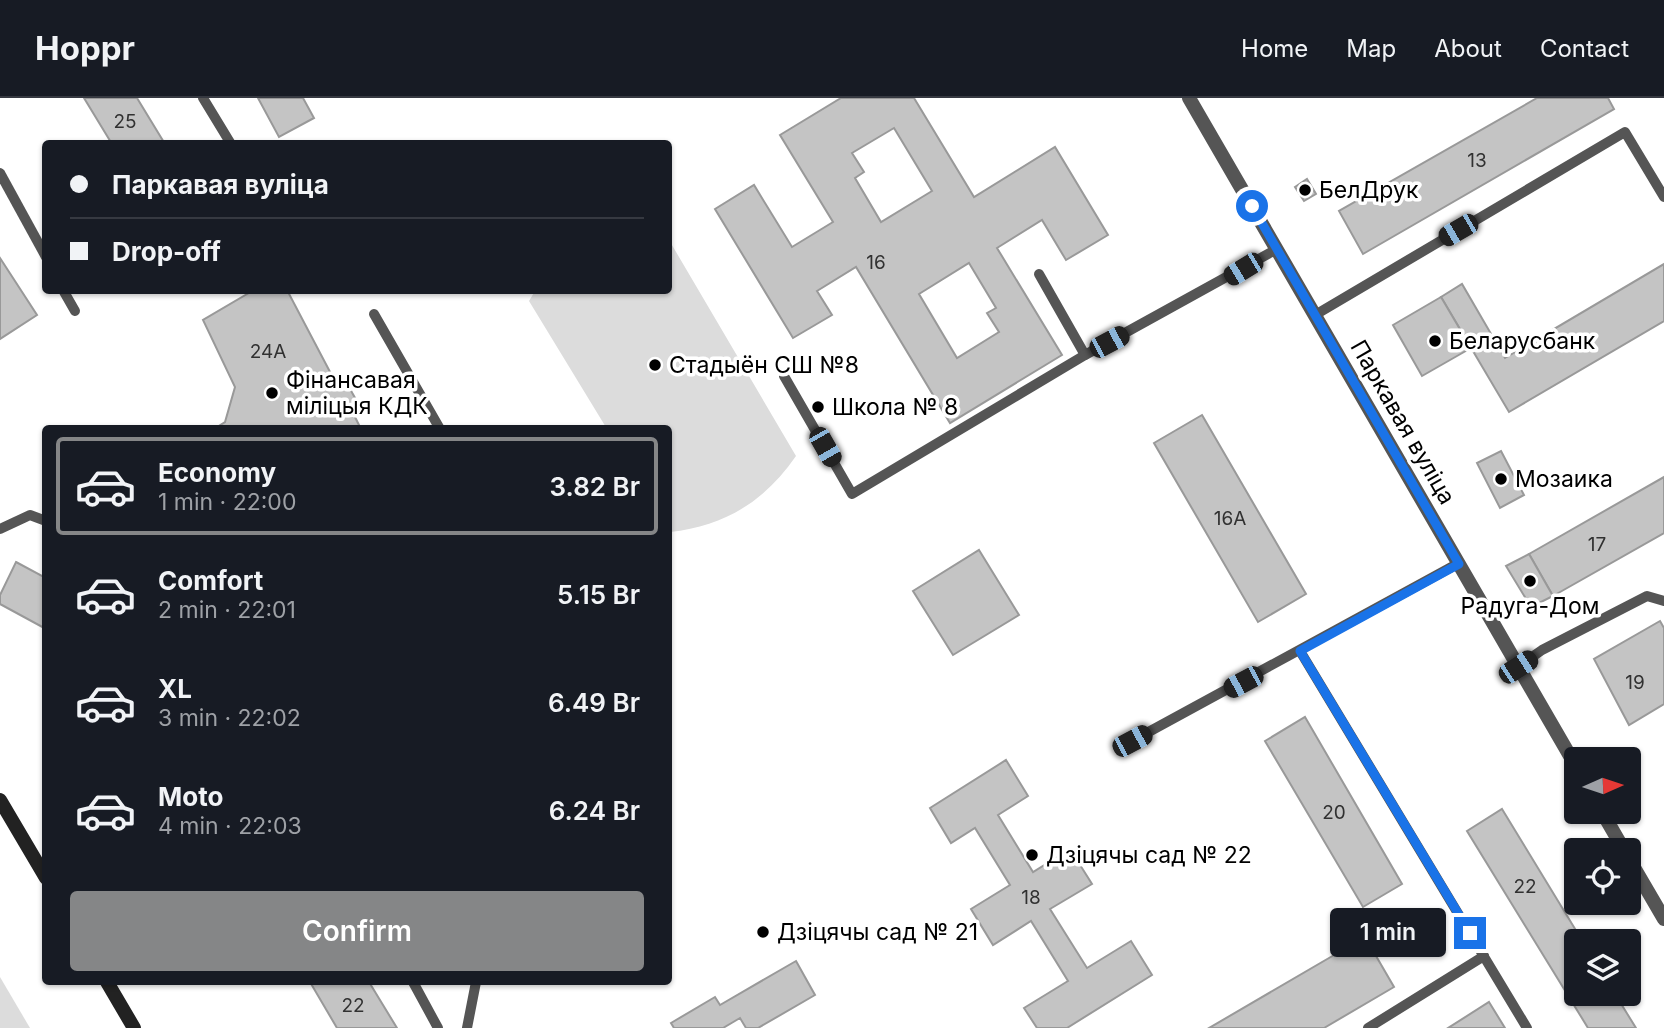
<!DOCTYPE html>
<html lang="en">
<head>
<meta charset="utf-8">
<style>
	:root { --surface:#171b24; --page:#20242c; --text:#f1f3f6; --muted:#9ea1a6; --line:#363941; --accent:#858687 }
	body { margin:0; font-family:Inter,sans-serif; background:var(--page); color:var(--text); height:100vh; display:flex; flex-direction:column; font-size:26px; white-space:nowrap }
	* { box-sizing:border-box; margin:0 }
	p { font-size:23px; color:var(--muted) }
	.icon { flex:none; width:38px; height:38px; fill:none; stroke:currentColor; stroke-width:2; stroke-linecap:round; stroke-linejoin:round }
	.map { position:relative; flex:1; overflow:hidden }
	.side { position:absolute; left:42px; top:327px; width:630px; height:560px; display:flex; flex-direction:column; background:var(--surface); border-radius:7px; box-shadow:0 2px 5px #0004 }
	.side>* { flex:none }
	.top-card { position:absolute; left:42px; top:42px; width:630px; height:154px; border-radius:7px; box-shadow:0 2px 5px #0004; display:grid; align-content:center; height:154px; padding:0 28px; background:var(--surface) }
	.needle { width:46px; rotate:87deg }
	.tools { position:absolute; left:1564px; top:649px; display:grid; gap:14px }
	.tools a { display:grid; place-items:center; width:77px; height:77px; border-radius:7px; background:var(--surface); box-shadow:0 2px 5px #0004; font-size:35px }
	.end { position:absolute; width:32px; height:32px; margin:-16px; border:9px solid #1a73e8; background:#fff; box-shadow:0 0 0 4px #fff }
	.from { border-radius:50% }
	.bubble { position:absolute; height:49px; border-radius:7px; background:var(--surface); box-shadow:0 2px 5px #0004; font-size:23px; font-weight:600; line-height:49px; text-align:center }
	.car { position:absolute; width:21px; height:42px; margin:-21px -10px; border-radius:9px; box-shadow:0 0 5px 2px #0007; background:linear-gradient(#222 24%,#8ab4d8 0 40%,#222 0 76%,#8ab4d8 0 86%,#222 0) }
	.top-card b { display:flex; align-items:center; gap:24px; height:66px; font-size:26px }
	.top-card b+b { border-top:2px solid var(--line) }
	.top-card i { width:18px; height:18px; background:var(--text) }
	ul { padding:12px 0 0; list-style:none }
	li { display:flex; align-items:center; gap:21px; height:98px; margin:0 14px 10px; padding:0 14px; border:4px solid transparent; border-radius:7px }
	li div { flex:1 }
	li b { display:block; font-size:26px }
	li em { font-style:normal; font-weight:600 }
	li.selected { border-color:var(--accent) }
	li>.icon { width:63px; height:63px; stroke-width:1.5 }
	.button { display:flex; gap:14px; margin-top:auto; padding:14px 28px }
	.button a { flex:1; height:80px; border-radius:7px; background:var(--accent); color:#fff; font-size:28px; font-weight:600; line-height:80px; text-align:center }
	header { display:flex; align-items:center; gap:42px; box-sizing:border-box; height:98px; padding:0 35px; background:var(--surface); border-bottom:2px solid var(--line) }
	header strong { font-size:33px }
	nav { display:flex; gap:38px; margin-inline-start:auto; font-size:24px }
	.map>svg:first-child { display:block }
</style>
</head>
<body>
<header>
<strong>Hoppr</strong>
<nav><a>Home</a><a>Map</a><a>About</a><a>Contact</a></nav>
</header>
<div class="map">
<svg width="1664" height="930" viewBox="0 0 1664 930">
	<rect width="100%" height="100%" fill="#fff"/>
	<g fill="#dcdcdc">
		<path d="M669,142l127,216c-31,45 -71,70 -126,76l-2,-103h-61l-78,-128 6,-10 133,-1z"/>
		<polygon points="0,879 30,930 0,930"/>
	</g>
	<g fill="#c4c4c4" stroke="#999" stroke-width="2" fill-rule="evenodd">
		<polygon points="84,0 137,0 165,46 112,46"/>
		<polygon points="258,0 303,0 314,20 279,39"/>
		<path d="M841,0h73l60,99 81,-50 53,88 -42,25 -24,-40 -45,28 65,107 -112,68 -94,-156 -39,24 15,24 -39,23 -78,-129 39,-24 38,62 41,-25 -53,-87zM894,30l38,63 -51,31 -26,-44 9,-6 -12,-19zM969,165l27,45 -9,5 12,19 -42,26 -38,-64z"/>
		<polygon points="1537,0 1608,0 1614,11 1363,156 1339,113"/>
		<polygon points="1307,81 1316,96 1304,103 1295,89"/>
		<polygon points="0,160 37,217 0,241"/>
		<polygon points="1664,166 1664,223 1509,314 1441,199 1462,186 1505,260"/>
		<polygon points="254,192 287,192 339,291 346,284 363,314 355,319 361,331 214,331 225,324 235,289 203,222"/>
		<polygon points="1441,199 1471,250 1422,278 1393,227"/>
		<polygon points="1202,317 1306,496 1258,524 1154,345"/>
		<polygon points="1501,353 1524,397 1500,410 1477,365"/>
		<polygon points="1664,379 1664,435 1553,498 1529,456"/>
		<polygon points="979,452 1019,517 953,557 913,493"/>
		<polygon points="1529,456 1553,498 1531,509 1506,468"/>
		<polygon points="16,464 46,480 46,531 0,506 0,497"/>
		<polygon points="1660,523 1664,530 1664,606 1629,627 1594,561"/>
		<polygon points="1305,619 1402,786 1363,809 1265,643"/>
		<polygon points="1006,662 1028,698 998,717 1033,774 1070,751 1092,786 1050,811 1087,870 1131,843 1152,877 1067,930 1037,930 1024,910 1068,883 1031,823 993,847 971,811 1010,787 975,730 951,745 930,710"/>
		<polygon points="1502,711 1583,844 1577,844 1577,896 1615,896 1636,930 1588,930 1467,733"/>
		<polygon points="1365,839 1394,889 1324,930 1209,930"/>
		<polygon points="796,863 815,897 758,930 746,930 740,920 723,930 674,930 671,925 715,899 720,907"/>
		<polygon points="310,884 369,884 397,930 337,930"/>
		<polygon points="1489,904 1505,930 1448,930"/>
	</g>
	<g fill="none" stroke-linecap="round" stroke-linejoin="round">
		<g stroke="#555" stroke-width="10">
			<polyline points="203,0 231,46"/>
			<polyline points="0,75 46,159"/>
			<polyline points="1039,176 1085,257"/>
			<polyline points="63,192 75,213"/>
			<polyline points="374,216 440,331"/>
			<polyline points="1315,217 1625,34 1664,99"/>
			<polyline points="784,278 852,396 1085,257 1277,151"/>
			<polyline points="0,431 30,417 46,423"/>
			<polyline points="1300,553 1527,930"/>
			<polyline points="1518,569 1542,552 1647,498 1664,503"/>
			<polyline points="1132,643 1459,465"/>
			<polyline points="413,884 438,930"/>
			<polyline points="467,930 476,884"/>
			<polyline points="1368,930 1484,858"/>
		</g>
		<g stroke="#555" stroke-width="14">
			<polyline points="1189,0 1577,670"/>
			<polyline points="1602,714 1624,752"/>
			<polyline points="1629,761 1664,821"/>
		</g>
		<g stroke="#222" stroke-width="14">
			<polyline points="0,702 46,780"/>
			<polyline points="107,884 134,930"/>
		</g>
	</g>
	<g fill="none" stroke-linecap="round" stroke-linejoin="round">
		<polyline stroke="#1a73e8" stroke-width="9" points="1252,108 1459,466 1300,553 1470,835"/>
	</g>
	<g fill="#000" stroke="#fff" stroke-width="2.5">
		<circle cx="1305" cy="92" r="7"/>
		<circle cx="1435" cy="243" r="7"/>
		<circle cx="655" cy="267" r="7"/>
		<circle cx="272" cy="295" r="7"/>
		<circle cx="818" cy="309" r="7"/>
		<circle cx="1501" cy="381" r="7"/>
		<circle cx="1530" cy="483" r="7"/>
		<circle cx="1032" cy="757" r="7"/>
		<circle cx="763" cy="834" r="7"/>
	</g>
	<g text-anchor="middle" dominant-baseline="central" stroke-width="7" stroke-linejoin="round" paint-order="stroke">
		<g font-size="19" fill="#313131">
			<text x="125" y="23">25</text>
			<text x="1477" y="62">13</text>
			<text x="876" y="164">16</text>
			<text x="268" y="253">24А</text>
			<text x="1230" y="420">16А</text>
			<text x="1597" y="446">17</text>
			<text x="1635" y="584">19</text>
			<text x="1334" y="714">20</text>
			<text x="1525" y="788">22</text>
			<text x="1031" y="799">18</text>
			<text x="353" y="907">22</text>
		</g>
		<g font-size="23" fill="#000" stroke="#fff" text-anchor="start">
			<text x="1319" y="92">БелДрук</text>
			<text x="1449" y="243">Беларусбанк</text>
			<text x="669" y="267">Стадыён СШ №8</text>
			<text x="286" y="282">Фінансавая<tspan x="286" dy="26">міліцыя КДК</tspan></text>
			<text x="832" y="309">Школа № 8</text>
			<text x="1515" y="381">Мозаика</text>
			<text x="1530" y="508" text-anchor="middle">Радуга-Дом</text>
			<text x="1046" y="757">Дзіцячы сад № 22</text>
			<text x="777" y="834">Дзіцячы сад № 21</text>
		</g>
		<g font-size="23" fill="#000" stroke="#fff">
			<text transform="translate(1403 324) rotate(60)">Паркавая вуліца</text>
		</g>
	</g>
</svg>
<div class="tools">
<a><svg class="needle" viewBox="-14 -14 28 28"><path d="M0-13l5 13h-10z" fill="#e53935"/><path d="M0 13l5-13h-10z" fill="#9ea1a6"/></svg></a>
<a><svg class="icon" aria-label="locate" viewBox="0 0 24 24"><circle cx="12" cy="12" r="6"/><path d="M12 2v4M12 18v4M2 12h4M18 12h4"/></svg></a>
<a><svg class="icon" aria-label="layers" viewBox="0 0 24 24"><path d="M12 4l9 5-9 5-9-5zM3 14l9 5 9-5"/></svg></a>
</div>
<i class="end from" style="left:1252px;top:108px"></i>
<i class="end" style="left:1470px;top:835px"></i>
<div class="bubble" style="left:1330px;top:810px;width:116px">1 min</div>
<i class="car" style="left:1458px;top:132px;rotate:240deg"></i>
<i class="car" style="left:1243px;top:171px;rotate:239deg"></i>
<i class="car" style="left:1109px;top:244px;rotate:62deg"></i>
<i class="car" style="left:825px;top:349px;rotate:150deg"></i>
<i class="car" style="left:1518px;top:569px;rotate:57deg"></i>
<i class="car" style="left:1243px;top:584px;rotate:242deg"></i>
<i class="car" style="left:1132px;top:643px;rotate:62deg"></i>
<div class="top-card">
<b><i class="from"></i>Паркавая вуліца</b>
<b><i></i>Drop-off</b>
</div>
<section class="side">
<ul>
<li class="selected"><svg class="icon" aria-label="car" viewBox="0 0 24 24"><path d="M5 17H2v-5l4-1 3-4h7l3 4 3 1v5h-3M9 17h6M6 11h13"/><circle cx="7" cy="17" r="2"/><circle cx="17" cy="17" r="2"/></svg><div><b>Economy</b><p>1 min · 22:00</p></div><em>3.82 Br</em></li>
<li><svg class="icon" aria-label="car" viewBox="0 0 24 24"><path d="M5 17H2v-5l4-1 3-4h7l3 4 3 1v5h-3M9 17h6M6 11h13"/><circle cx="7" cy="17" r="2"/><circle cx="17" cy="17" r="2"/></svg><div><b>Comfort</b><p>2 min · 22:01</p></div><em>5.15 Br</em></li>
<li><svg class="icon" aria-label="car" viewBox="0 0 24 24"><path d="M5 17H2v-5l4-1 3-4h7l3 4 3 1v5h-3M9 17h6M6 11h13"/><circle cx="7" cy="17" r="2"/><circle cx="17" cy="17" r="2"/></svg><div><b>XL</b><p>3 min · 22:02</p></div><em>6.49 Br</em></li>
<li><svg class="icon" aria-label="car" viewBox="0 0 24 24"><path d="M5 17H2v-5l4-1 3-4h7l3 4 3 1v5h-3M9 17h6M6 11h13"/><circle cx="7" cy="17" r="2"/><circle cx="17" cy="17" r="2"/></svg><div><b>Moto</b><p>4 min · 22:03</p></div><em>6.24 Br</em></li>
</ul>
<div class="button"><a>Confirm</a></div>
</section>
</div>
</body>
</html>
